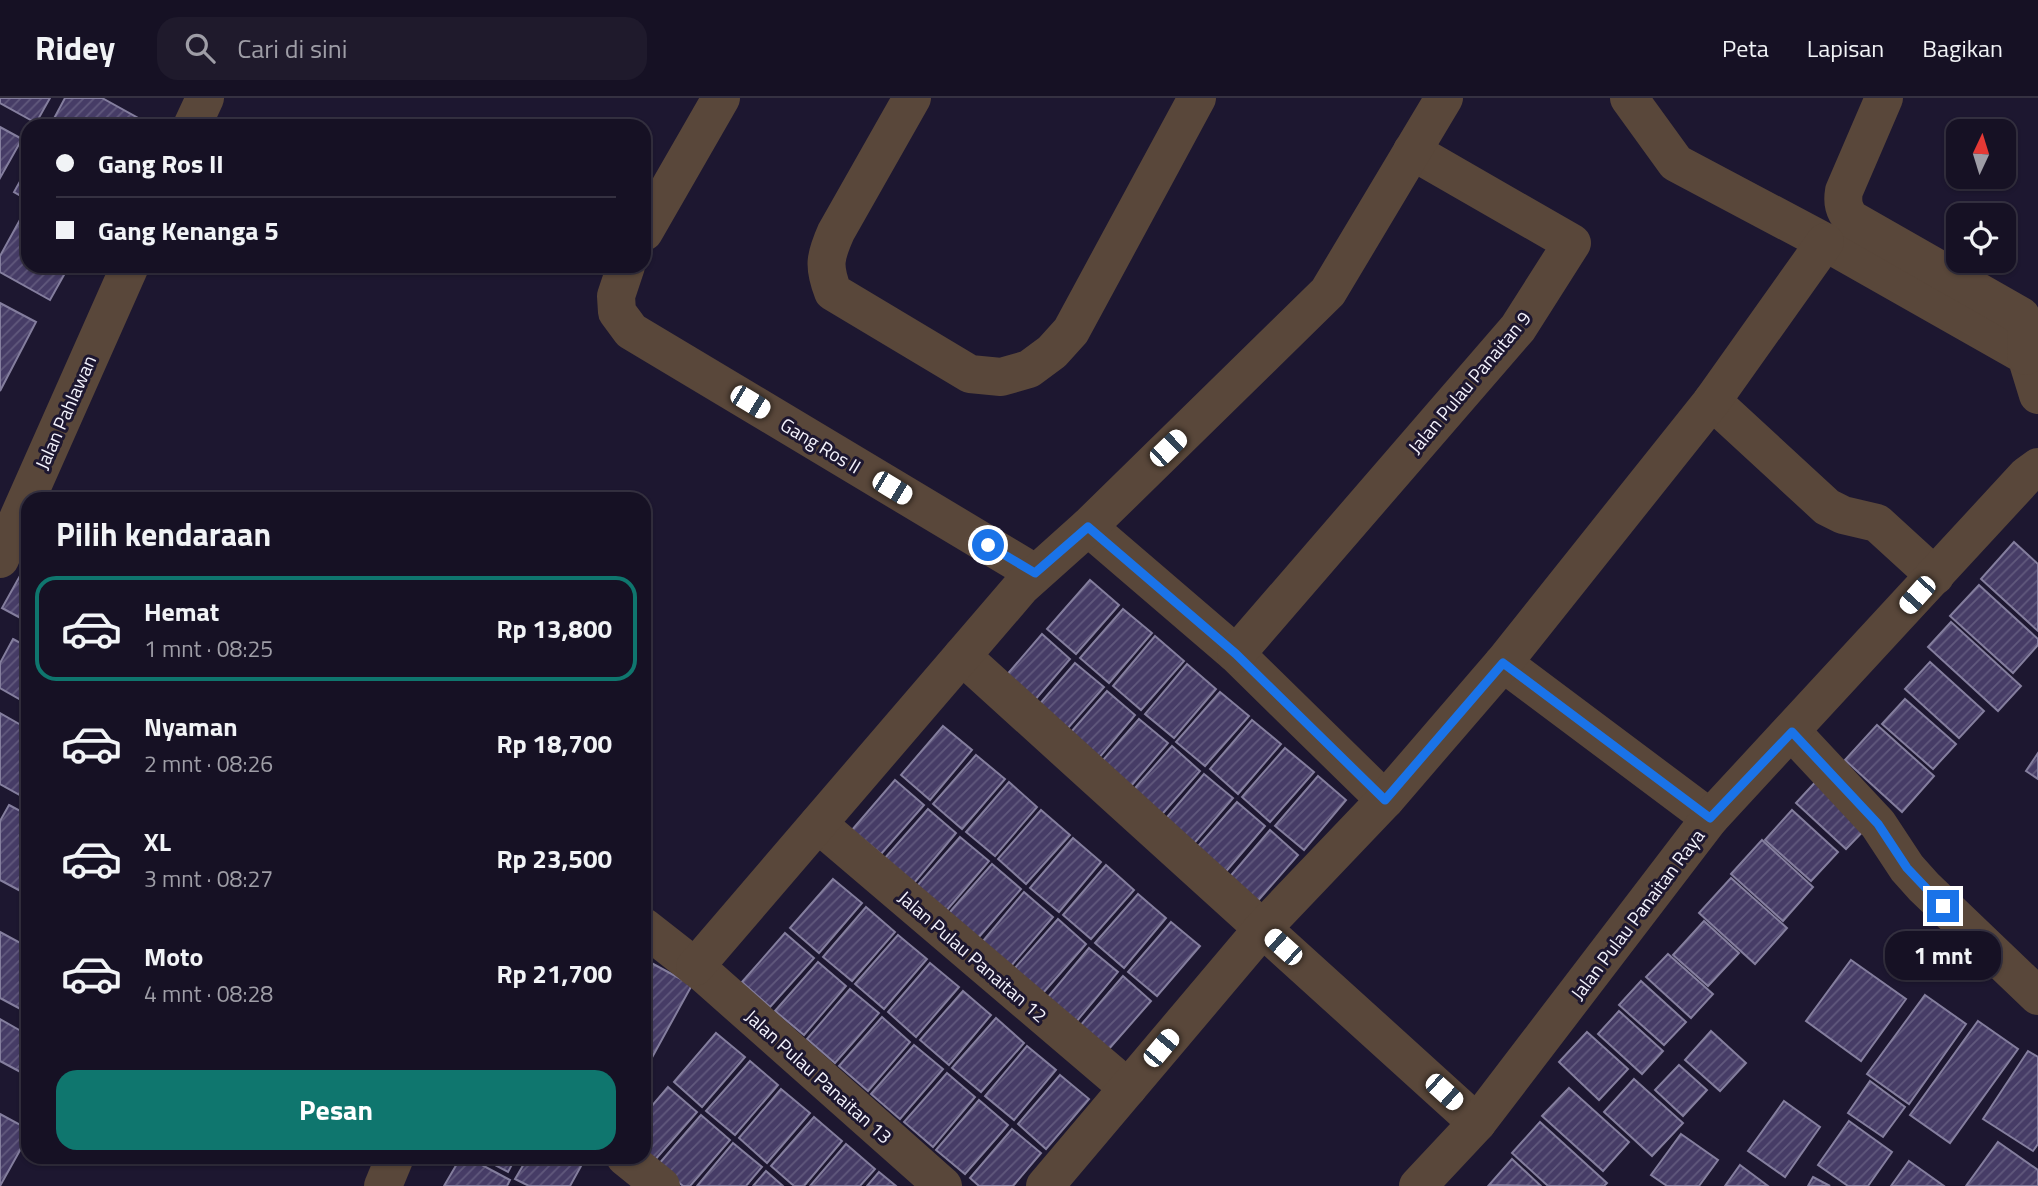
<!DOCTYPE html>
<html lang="id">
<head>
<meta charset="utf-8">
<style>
	:root { --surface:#161124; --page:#1f1a2c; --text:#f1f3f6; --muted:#9e9da6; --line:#353141; --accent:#0f766e }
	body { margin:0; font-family:"Titillium Web",sans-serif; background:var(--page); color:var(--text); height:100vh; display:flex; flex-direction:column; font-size:26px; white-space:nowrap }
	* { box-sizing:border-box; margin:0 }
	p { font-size:23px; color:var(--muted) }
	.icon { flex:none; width:38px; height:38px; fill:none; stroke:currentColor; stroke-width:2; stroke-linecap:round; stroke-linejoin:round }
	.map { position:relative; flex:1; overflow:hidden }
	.sheet { position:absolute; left:21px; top:394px; width:630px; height:672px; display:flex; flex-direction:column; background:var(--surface); border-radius:21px; box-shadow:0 2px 5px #0004,0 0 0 2px var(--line) }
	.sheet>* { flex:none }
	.top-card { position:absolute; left:21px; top:21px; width:630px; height:154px; border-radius:21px; box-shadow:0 2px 5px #0004,0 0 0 2px var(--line); display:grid; align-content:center; height:154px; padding:0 35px; background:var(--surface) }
	.needle { width:46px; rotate:4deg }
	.controls { position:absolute; left:1946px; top:21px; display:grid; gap:14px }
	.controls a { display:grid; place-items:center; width:70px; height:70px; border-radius:14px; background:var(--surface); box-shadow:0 2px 5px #0004,0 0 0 2px var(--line); font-size:35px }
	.end { position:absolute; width:32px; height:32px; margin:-16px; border:9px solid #1a73e8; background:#fff; box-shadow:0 0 0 4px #fff }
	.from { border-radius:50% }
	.bubble { position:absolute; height:49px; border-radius:21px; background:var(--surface); box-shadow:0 2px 5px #0004,0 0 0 2px var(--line); font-size:23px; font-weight:700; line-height:49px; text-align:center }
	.car { position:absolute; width:21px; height:42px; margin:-21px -10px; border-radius:9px; box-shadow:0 0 5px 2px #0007; background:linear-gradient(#fff 24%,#345 0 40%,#fff 0 76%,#345 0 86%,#fff 0) }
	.top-card b { display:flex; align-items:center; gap:24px; height:66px; font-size:26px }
	.top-card b+b { border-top:2px solid var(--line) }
	.top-card i { width:18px; height:18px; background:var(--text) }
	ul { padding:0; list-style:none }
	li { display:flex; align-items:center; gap:21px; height:105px; margin:0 14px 10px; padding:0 21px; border:4px solid transparent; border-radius:21px }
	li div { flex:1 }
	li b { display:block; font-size:26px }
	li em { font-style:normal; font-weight:700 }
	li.active { border-color:var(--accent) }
	li>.icon { width:63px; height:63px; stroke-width:1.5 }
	h2 { padding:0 35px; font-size:32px; line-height:84px }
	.button { display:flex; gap:14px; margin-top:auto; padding:14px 35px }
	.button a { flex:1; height:80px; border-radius:21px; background:var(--accent); color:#fff; font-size:28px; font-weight:700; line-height:80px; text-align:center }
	header { display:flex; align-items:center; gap:42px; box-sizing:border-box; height:98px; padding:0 35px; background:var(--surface); border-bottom:2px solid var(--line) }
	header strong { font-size:33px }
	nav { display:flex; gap:38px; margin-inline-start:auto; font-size:24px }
	.search { width:490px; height:63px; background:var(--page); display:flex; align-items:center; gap:18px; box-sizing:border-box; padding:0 24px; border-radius:21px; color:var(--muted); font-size:26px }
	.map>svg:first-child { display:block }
</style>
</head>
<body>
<header>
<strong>Ridey</strong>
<div class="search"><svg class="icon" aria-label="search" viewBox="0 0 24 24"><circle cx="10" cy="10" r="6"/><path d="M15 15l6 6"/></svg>Cari di sini</div>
<nav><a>Peta</a><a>Lapisan</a><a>Bagikan</a></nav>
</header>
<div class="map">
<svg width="2038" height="1088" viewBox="0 0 2038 1088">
	<defs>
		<pattern id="building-hatch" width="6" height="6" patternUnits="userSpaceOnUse" patternTransform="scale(1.75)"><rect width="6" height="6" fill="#463c66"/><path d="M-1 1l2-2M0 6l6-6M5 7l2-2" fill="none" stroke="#61597d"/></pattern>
	</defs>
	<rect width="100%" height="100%" fill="#1d1730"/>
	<g fill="url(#building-hatch)" stroke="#847e9e" stroke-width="2">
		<polygon points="0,0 50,0 36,25 0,5"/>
		<polygon points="65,0 102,0 138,20 134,28 50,28"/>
		<polygon points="0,29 22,41 0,80"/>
		<polygon points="28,69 28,102 14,94"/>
		<polygon points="26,111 28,168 69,168 50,202 0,174 0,158"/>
		<polygon points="0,205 36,224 0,293"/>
		<polygon points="2014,444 2038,466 2038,533 1981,481"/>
		<polygon points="26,467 28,468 28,524 2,510"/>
		<polygon points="1090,482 1119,507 1076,556 1047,531"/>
		<polygon points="1979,487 2038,541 2038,547 2013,575 1950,518"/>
		<polygon points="1123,511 1152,535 1109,585 1080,560"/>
		<polygon points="1951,524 2021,588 1998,613 1928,549"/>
		<polygon points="1042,536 1070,561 1028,610 999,586"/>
		<polygon points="1155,538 1184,563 1141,612 1113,588"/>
		<polygon points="13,541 28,549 28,606 0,590 0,565"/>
		<polygon points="1930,564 1984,613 1959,640 1905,591"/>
		<polygon points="1075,565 1104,589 1060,639 1032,615"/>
		<polygon points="1187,566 1216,591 1174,640 1145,616"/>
		<polygon points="1107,593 1135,617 1093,667 1064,642"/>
		<polygon points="1220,594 1249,618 1205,668 1176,644"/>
		<polygon points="1905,601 1956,646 1933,671 1882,626"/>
		<polygon points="0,615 28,631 27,701 0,686"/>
		<polygon points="1139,621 1168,645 1125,695 1096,670"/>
		<polygon points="1252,622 1281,646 1238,696 1210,671"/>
		<polygon points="1877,627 1934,678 1902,714 1845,662"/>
		<polygon points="943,628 972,652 930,702 901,677"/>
		<polygon points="1172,648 1200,673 1157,722 1128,698"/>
		<polygon points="1285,650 1314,674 1270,724 1242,699"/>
		<polygon points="2038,655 2038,681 2026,673"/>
		<polygon points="976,657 1005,681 962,731 933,706"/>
		<polygon points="1204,676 1233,700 1190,750 1162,725"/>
		<polygon points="1318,678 1346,702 1304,752 1275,728"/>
		<polygon points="1821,678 1872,724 1846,751 1796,705"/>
		<polygon points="895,682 924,707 881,756 852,732"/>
		<polygon points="1009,684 1037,709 995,758 966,734"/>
		<polygon points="1237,704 1265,728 1222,778 1193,754"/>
		<polygon points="9,707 28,717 28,797 0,782 0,723"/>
		<polygon points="928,711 956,735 914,785 885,760"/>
		<polygon points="1041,712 1070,737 1026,786 998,761"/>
		<polygon points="1792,712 1838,754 1811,783 1765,742"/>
		<polygon points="1270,732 1298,757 1255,806 1227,782"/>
		<polygon points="960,739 989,763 946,813 917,788"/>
		<polygon points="1073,740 1101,764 1059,814 1030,790"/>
		<polygon points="1762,742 1813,789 1783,823 1731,776"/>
		<polygon points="992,766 1021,791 978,840 949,815"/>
		<polygon points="1106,767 1134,792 1091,841 1063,817"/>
		<polygon points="1731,780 1787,830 1755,866 1699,815"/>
		<polygon points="833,781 862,805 819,855 790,830"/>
		<polygon points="1024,794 1053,819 1011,868 982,844"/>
		<polygon points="1138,796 1166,820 1124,870 1095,845"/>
		<polygon points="866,809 895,834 852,883 823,859"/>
		<polygon points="1058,821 1086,846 1043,895 1014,871"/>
		<polygon points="1704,823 1739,855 1708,888 1673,857"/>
		<polygon points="1171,824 1200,848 1157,898 1128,874"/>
		<polygon points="0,834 28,849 28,915 0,900"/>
		<polygon points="785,835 814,860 770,909 742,884"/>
		<polygon points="898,837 927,861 884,911 855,886"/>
		<polygon points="1089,850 1118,874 1076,924 1047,900"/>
		<polygon points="1668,856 1713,896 1691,920 1646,879"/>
		<polygon points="644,861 692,887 644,974"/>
		<polygon points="1851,862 1906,901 1861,963 1806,923"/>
		<polygon points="818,864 846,888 804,937 775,913"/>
		<polygon points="930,865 959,889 916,939 888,914"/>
		<polygon points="1123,878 1151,903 1108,952 1080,928"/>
		<polygon points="1641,883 1686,924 1664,947 1619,907"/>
		<polygon points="850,891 879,915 835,965 807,941"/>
		<polygon points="963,893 991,917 949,967 920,942"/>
		<polygon points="1925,897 1966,926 1909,1006 1867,976"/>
		<polygon points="1619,913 1663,953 1642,976 1598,936"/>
		<polygon points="882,919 910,944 868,993 839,968"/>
		<polygon points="996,920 1024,945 981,994 952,970"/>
		<polygon points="0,921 28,937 28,978 0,963"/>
		<polygon points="1978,923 2018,951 1950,1045 1910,1017"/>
		<polygon points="1711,933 1746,965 1720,993 1685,962"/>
		<polygon points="1587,934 1628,971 1599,1002 1559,964"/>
		<polygon points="716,935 745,959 702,1009 674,984"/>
		<polygon points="914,947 943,971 900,1021 871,996"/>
		<polygon points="1027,948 1056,972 1014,1022 985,998"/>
		<polygon points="2028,953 2038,959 2038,1046 2033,1053 1983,1021"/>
		<polygon points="750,963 778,987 735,1037 706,1013"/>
		<polygon points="1679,967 1707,992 1683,1018 1655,992"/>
		<polygon points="947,975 975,999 933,1049 904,1024"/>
		<polygon points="1060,977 1089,1001 1046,1051 1018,1026"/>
		<polygon points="1634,981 1683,1025 1652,1058 1604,1014"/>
		<polygon points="1870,983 1905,1009 1883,1039 1848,1015"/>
		<polygon points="668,989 697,1014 654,1063 644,1054 644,1017"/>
		<polygon points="1569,990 1629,1044 1603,1073 1542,1018"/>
		<polygon points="781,991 810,1015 767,1065 739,1040"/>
		<polygon points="979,1002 1008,1027 965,1076 936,1052"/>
		<polygon points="1784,1003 1820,1029 1785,1079 1748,1053"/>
		<polygon points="0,1016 28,1031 28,1038 0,1088"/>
		<polygon points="701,1017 730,1042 690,1088 683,1088 658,1067"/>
		<polygon points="814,1019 842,1043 804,1088 794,1088 771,1068"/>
		<polygon points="1849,1023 1892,1054 1868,1088 1848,1088 1818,1067"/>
		<polygon points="1540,1024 1607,1085 1604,1088 1548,1088 1512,1055"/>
		<polygon points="1012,1031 1041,1055 1013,1088 979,1088 970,1080"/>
		<polygon points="1681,1036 1718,1062 1699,1088 1667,1088 1651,1077"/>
		<polygon points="1998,1044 2038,1072 2038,1088 1966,1088"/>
		<polygon points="733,1045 762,1069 746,1088 697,1088"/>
		<polygon points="846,1046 875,1071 860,1088 810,1088"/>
		<polygon points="461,1059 467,1059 510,1082 507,1088 444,1088"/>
		<polygon points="480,1059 516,1059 508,1074"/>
		<polygon points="528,1059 586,1059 570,1088 529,1088 515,1081"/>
		<polygon points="1512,1061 1541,1088 1489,1087"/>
		<polygon points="1909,1063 1944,1088 1891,1088"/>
		<polygon points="1740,1067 1768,1088 1725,1088"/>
		<polygon points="766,1073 783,1088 753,1088"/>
		<polygon points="879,1074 896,1088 867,1088"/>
		<polygon points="1813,1079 1830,1088 1808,1088"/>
	</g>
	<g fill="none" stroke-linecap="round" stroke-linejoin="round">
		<g stroke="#59473a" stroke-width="38">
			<path d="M912,0l-76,134c-11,25 -13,34 -3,60l137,82 31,3 28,-8 23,-17 19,-21 126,-233"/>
			<polyline points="1629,0 1676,65 1825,144 2026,258 2038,297"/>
			<path d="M1884,0l-40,93c-2,12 0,19 7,28l170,97 6,12 -1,28"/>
			<polyline points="644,134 721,0"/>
			<polyline points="626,168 616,198 617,214 631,233 1035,475"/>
			<polyline points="1712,303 1827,409 1843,417 1877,425 1935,478"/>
			<polyline points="1088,429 1236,556 1385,702"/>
			<polyline points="1236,556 1518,230 1572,145 1412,53"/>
			<polyline points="962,558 1477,1025"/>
			<polyline points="1503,565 1710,720"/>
			<polyline points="1792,634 1878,726 1907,770 1924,789 2038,898"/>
			<polyline points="818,726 1128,990"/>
			<polyline points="644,829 704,876 943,1088"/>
			<polyline points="695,869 1022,488 1088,429 1328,194 1444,0"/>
			<polyline points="625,1059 661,1088"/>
			<polyline points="383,1088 395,1059"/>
			<polyline points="1045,1088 1263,830 1385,702 1503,565 1712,303 1825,144"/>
			<polyline points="1418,1088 1477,1025 1710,720 2027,377 2038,369"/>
		</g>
		<g stroke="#59473a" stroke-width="38">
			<polyline points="192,28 205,0"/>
			<polyline points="0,461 130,168"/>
		</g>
	</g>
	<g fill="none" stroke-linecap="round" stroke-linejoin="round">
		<polyline stroke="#1a73e8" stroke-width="9" points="988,447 1035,475 1088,429 1236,556 1385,702 1503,565 1710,720 1792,634 1878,726 1907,770 1943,808"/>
	</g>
	<g text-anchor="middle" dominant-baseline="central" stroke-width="6" stroke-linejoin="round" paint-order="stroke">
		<g font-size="19" fill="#f4f3fd" stroke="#1d1730">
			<text transform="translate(1469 284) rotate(-50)">Jalan Pulau Panaitan 9</text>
			<text transform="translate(65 314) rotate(-66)">Jalan Pahlawan</text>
			<text transform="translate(821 347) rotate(31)">Gang Ros II</text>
			<text transform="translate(1637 816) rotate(-53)">Jalan Pulau Panaitan Raya</text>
			<text transform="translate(973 858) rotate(41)">Jalan Pulau Panaitan 12</text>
			<text transform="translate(819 978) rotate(42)">Jalan Pulau Panaitan 13</text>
		</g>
	</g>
</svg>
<div class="controls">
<a><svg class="needle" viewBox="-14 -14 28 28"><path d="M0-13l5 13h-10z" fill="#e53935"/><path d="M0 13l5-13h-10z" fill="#9e9da6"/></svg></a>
<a><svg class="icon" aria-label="locate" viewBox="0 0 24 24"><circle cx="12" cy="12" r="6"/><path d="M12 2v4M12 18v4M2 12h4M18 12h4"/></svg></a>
</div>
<i class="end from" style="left:988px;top:447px"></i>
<i class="end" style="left:1943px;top:808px"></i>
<div class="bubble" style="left:1885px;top:833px;width:116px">1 mnt</div>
<i class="car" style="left:750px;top:304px;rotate:121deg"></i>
<i class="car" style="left:1168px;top:350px;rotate:46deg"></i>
<i class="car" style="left:892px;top:390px;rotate:121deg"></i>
<i class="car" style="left:1917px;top:497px;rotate:222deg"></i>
<i class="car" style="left:1283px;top:849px;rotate:312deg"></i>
<i class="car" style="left:1161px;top:950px;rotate:40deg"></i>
<i class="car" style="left:1444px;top:994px;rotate:132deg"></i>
<div class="top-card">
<b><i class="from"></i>Gang Ros II</b>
<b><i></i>Gang Kenanga 5</b>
</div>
<section class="sheet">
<h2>Pilih kendaraan</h2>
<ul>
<li class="active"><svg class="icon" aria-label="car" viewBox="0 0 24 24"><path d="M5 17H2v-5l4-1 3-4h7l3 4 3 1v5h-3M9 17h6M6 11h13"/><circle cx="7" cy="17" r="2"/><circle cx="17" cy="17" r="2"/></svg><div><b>Hemat</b><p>1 mnt · 08:25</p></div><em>Rp 13,800</em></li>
<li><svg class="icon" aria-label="car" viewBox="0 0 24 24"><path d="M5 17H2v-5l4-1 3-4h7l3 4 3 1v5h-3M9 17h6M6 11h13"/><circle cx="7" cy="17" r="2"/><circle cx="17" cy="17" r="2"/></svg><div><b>Nyaman</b><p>2 mnt · 08:26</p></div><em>Rp 18,700</em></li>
<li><svg class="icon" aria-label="car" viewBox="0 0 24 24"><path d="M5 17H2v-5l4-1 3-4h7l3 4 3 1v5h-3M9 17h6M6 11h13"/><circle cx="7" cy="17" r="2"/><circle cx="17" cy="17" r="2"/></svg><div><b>XL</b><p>3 mnt · 08:27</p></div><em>Rp 23,500</em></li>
<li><svg class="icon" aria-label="car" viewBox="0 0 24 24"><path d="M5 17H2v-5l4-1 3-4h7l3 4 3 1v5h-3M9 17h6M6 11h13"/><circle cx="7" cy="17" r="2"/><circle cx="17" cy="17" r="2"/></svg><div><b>Moto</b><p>4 mnt · 08:28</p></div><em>Rp 21,700</em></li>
</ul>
<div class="button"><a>Pesan</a></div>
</section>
</div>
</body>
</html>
